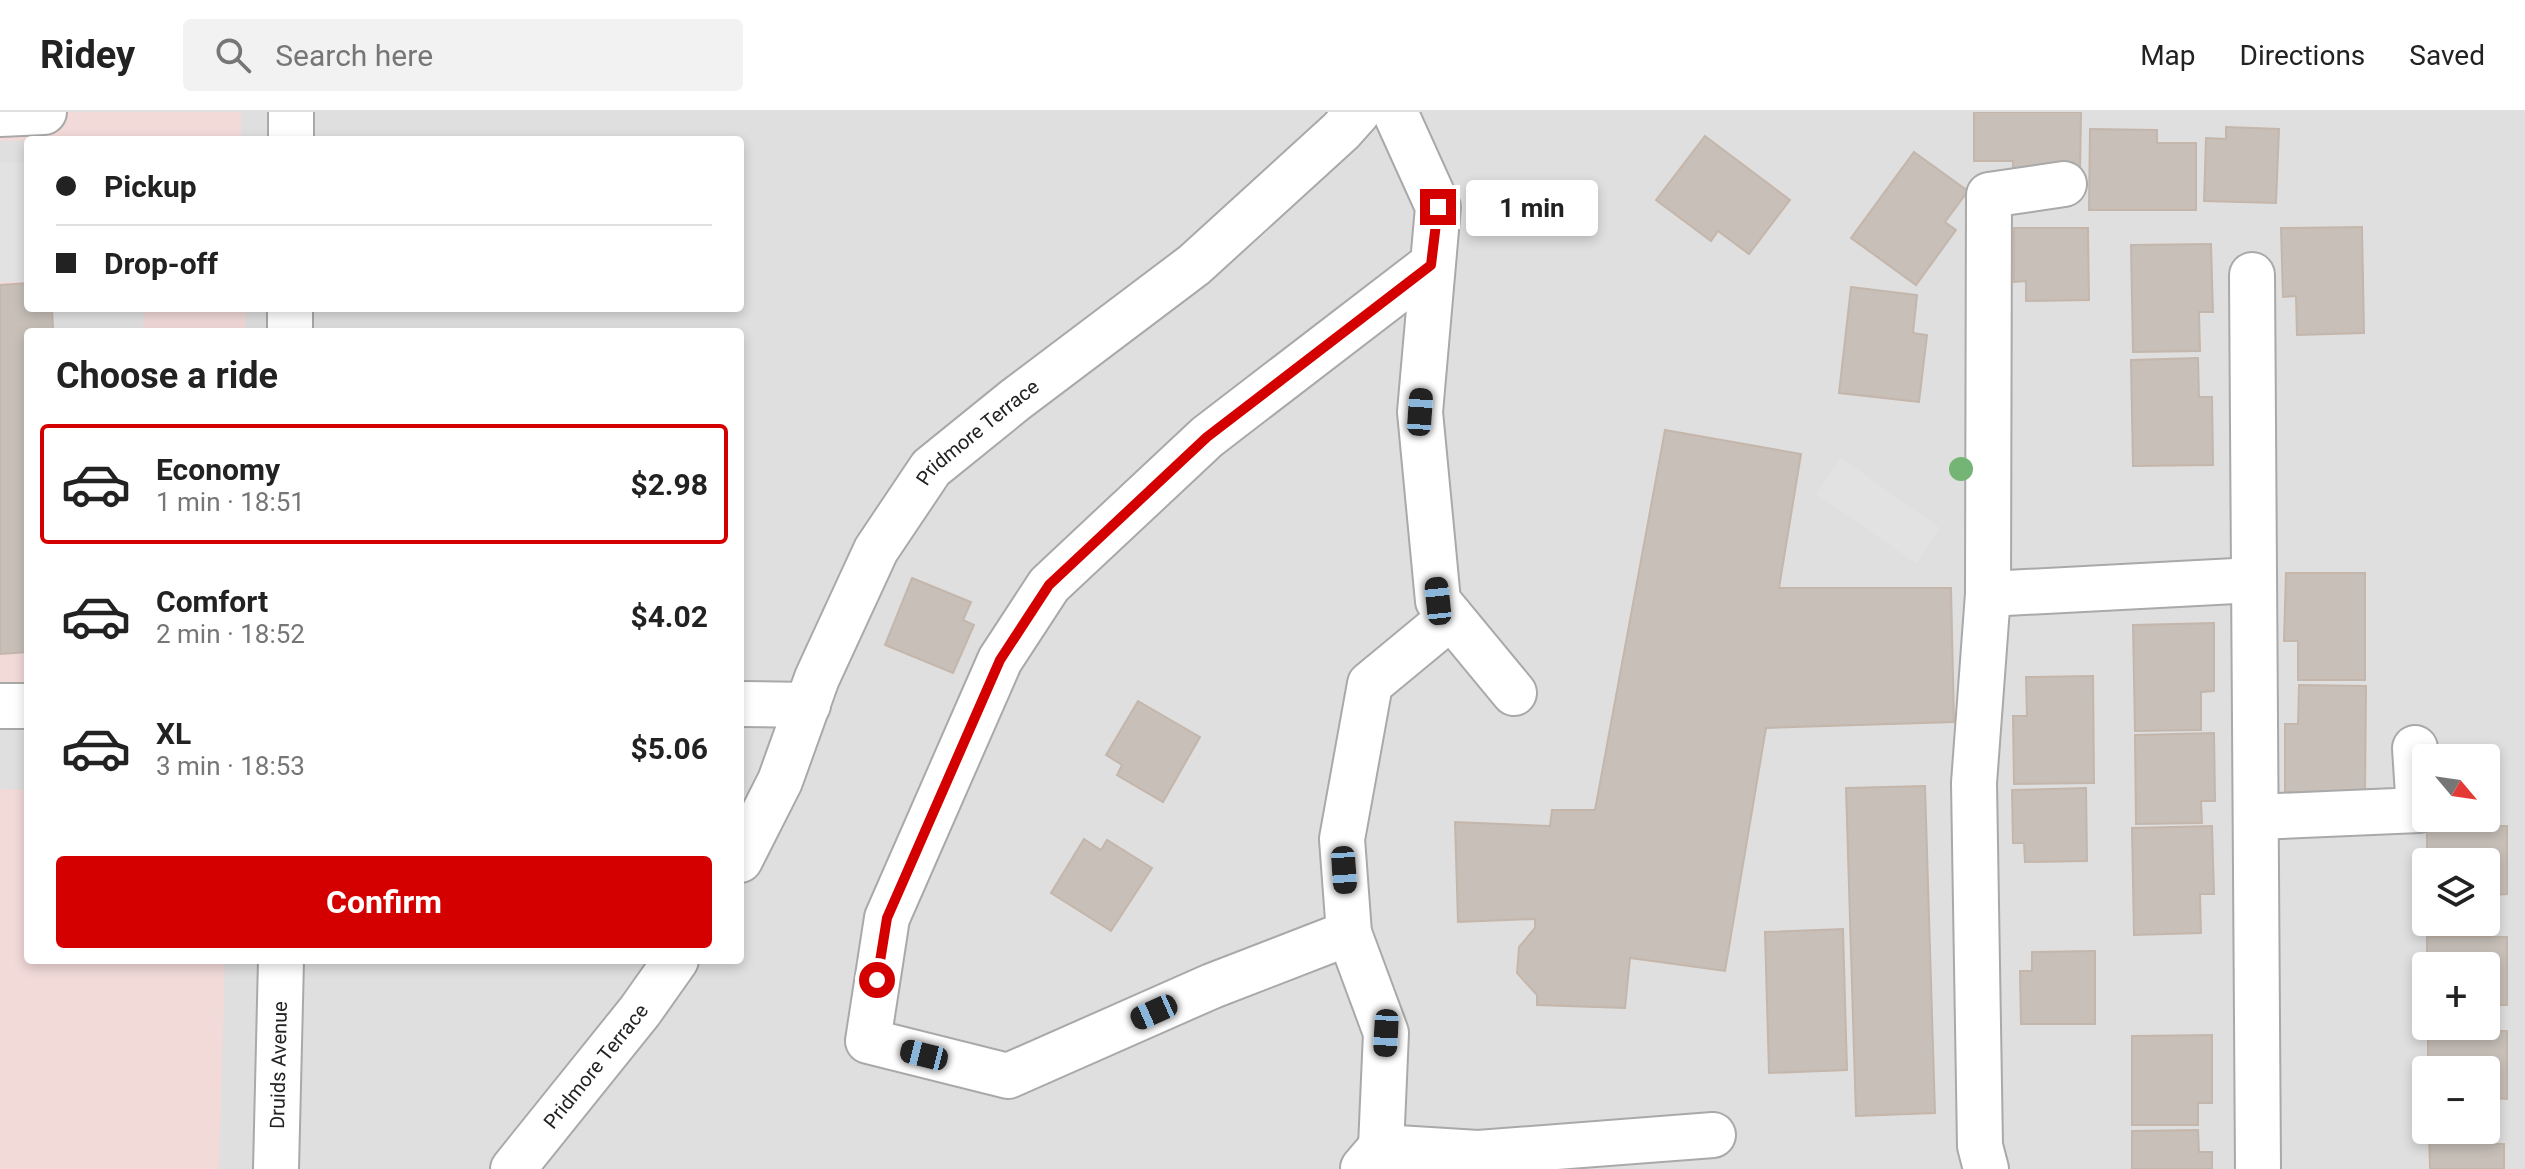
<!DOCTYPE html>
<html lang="en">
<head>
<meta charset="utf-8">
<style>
	:root { --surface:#fff; --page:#f2f2f2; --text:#222; --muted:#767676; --line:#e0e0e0; --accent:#d40000 }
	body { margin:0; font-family:Roboto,sans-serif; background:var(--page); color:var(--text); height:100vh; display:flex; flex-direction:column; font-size:30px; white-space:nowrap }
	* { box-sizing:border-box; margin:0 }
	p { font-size:26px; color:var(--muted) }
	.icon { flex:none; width:44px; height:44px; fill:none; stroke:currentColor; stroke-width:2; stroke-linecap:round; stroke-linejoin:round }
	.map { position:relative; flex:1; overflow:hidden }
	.drawer { position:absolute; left:24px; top:216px; width:720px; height:636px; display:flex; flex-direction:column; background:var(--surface); border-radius:8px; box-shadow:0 4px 12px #0003 }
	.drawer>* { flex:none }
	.banner { position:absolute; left:24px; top:24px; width:720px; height:176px; border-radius:8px; box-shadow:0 4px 12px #0003; display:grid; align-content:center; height:176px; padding:0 32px; background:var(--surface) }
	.needle { width:52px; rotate:119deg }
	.controls { position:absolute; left:2412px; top:632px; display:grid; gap:16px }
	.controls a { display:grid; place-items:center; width:88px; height:88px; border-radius:8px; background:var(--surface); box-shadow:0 4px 12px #0003; font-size:40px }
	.end { position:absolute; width:36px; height:36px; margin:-18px; border:10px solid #d40000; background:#fff; box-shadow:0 0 0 4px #fff }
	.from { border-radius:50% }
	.bubble { position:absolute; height:56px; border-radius:8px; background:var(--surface); box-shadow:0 4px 12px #0003; font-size:26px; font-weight:700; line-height:56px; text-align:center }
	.car { position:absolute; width:24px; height:48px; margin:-24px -12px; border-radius:10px; box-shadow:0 0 6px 2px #0007; background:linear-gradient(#222 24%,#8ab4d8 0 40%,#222 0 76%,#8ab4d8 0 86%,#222 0) }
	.banner b { display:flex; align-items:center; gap:28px; height:76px; font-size:30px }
	.banner b+b { border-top:2px solid var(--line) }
	.banner i { width:20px; height:20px; background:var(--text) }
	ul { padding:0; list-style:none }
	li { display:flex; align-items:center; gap:24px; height:120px; margin:0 16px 12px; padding:0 16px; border:4px solid transparent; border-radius:8px }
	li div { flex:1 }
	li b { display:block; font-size:30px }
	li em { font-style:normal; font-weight:700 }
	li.on { border-color:var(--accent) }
	li>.icon { width:72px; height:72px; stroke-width:1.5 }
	h2 { padding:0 32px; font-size:36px; line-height:96px }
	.button { display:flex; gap:16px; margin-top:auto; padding:16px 32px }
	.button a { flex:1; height:92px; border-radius:8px; background:var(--accent); color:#fff; font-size:32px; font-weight:700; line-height:92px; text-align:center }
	header { display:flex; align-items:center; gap:48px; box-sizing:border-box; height:112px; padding:0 40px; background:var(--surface); border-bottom:2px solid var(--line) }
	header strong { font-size:38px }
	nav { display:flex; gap:44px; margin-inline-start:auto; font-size:28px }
	.search { width:560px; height:72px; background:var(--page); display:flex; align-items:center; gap:20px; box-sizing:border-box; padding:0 28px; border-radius:8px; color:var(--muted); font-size:30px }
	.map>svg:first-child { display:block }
</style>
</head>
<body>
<header>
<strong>Ridey</strong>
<div class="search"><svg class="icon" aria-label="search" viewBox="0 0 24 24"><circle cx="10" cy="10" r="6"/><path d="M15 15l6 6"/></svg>Search here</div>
<nav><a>Map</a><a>Directions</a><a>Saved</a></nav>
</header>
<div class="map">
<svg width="2525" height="1057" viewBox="0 0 2525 1057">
	<rect width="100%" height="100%" fill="#f2efe9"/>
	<path fill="#e0dfdf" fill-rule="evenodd" d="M0,0h2525v1057h-2525zM28,28h712v168h-712zM28,220h712v628h-712zM2426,646h60v60h-60zM2426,750h60v60h-60zM2426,854h60v60h-60zM2426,958h60v60h-60z"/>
	<g fill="#f2dad9">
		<polygon points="0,0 241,0 241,28 0,29"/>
		<polygon points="28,122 28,196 246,196 245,220 28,220 28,588 0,588 0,123"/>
		<polygon points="0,677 28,678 28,848 225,848 219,1057 0,1057"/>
	</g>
	<g fill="#e2e2e2">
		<rect x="0" y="51" width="28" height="119"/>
		<polygon points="50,196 144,196 143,220 49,220"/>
		<polygon points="1841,346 1940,416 1917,452 1816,382"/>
	</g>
	<g fill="#c7bfb8" stroke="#c4b6ab" stroke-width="2">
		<polygon points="1974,0 2081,0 2080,62 2013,62 2013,49 1974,49"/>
		<polygon points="2226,15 2279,17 2276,91 2204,89 2206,26 2226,27"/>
		<polygon points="2090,17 2157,18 2157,31 2196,31 2196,98 2089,98"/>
		<polygon points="1705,24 1790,88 1749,142 1718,119 1711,129 1656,88"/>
		<polygon points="1914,40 1968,79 1945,110 1956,118 1916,173 1851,126"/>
		<polygon points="2362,115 2364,221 2297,223 2296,184 2283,185 2281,116"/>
		<polygon points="2014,116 2088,116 2089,188 2026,189 2026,169 2014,170"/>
		<polygon points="2211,132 2213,200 2199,200 2200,239 2133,240 2131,133"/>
		<polygon points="28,171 28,196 52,196 53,220 28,220 28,540 0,542 0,173"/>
		<polygon points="1851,175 1917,183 1913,221 1927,223 1919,290 1839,281"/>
		<polygon points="2198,246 2199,285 2212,285 2213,353 2133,354 2131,248"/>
		<polygon points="1665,318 1801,342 1779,476 1951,476 1954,610 1766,616 1725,859 1630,846 1625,896 1537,893 1537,883 1517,861 1519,835 1535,816 1535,807 1458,810 1455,710 1550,714 1552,698 1595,698"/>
		<polygon points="2286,461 2365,461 2365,568 2298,568 2298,529 2284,529"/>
		<polygon points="912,466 971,490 963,508 974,513 953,561 885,533"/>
		<polygon points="2214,511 2214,579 2201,580 2201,618 2135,619 2133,513"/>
		<polygon points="2093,564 2094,671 2014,672 2013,604 2027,604 2026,565"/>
		<polygon points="2299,573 2366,574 2365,680 2285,680 2285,612 2298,612"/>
		<polygon points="1138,589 1200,625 1163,690 1117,663 1122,653 1106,643"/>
		<polygon points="2214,621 2215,689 2201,689 2202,711 2136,712 2135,623"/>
		<polygon points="1925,674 1935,1001 1856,1004 1846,676"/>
		<polygon points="2086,676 2087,749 2025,750 2024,731 2013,731 2012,678"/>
		<polygon points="2212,714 2214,782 2200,782 2201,821 2134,823 2132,716"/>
		<polygon points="2427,714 2507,714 2507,782 2493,783 2493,821 2426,821 2426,810 2486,810 2486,750 2427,750"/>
		<polygon points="1084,727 1101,738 1107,728 1152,756 1111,819 1051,781"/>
		<polygon points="1843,817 1847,958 1769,961 1765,820"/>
		<polygon points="2427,825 2507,825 2507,893 2493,893 2493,915 2427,915 2486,914 2486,854 2427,854"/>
		<polygon points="2095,839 2095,912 2021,912 2020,859 2032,859 2032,840"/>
		<polygon points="2428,919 2507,919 2507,987 2494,986 2493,1008 2486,1008 2486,958 2428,958"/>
		<polygon points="2212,923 2212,991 2198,991 2198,1013 2132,1013 2132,924"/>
		<polygon points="2486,1013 2492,1013 2492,1032 2504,1032 2504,1057 2430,1057 2429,1018 2486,1018"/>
		<polygon points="2198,1018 2199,1040 2212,1040 2212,1057 2132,1057 2132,1019"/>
	</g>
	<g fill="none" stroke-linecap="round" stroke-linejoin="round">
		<g stroke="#a9a9a9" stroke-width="48">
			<g id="minor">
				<polyline points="1395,0 1438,95 1420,300 1438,489 1514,581"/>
				<polyline points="0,2 44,0"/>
				<polyline points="291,28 291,0"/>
				<polyline points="2252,163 2258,1057"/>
				<polyline points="290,220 290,196"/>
				<polyline points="1988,482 2254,468"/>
				<polyline points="740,592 808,593"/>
				<polyline points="0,594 28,594"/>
				<polyline points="2256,705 2419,698 2415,636"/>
				<path id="s1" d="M740,748l40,-79 37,-103 59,-128 55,-82 84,-68 179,-135 147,-134 17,-19"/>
				<polyline points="1349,821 1212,874 1008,964 868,929 887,806 1000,548 1049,473 1207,325 1431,153"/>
				<polyline points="1381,1035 1386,921 1349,821 1342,727 1370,572 1451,505"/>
				<polyline points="1363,1056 1381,1035 1478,1041"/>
				<path id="s2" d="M276,1057l5,-209"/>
				<path id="s3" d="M513,1057l127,-158 36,-51"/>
				<polyline points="1479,1057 1478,1041 1713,1023"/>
				<polyline points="1986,1057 1980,1034 1974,671 1988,482 1989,83 2064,72"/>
			</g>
		</g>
		<use href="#minor" stroke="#fff" stroke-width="44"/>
	</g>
	<circle fill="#74b475" cx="1961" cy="357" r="12"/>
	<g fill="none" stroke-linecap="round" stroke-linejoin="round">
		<polyline stroke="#d40000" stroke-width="10" points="877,868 887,806 912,749 1000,548 1049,473 1207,325 1431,153 1438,95"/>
	</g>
	<g text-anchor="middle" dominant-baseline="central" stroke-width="7" stroke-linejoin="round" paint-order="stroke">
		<g font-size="20" fill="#222" stroke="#fff">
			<text stroke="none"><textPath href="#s1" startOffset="496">Pridmore Terrace</textPath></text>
			<text stroke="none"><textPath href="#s2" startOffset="104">Druids Avenue</textPath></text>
			<text stroke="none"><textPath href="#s3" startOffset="132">Pridmore Terrace</textPath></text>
		</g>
	</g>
</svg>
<div class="controls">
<a><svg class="needle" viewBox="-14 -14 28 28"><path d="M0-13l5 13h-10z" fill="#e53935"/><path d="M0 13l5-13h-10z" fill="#767676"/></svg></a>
<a><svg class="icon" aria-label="layers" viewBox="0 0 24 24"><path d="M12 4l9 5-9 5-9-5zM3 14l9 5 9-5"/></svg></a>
<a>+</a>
<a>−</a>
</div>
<i class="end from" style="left:877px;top:868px"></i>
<i class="end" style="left:1438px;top:95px"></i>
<div class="bubble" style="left:1466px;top:68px;width:132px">1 min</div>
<i class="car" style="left:1420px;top:300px;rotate:4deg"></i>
<i class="car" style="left:1438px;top:489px;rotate:354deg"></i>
<i class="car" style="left:1344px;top:758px;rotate:176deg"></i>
<i class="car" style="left:1154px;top:900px;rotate:246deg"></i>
<i class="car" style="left:1386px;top:921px;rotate:183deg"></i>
<i class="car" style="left:924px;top:943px;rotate:284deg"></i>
<div class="banner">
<b><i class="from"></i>Pickup</b>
<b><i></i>Drop-off</b>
</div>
<section class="drawer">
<h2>Choose a ride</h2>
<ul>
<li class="on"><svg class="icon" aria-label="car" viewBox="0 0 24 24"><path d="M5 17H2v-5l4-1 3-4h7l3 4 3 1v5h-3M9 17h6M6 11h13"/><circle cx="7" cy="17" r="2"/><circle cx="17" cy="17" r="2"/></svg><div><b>Economy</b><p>1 min · 18:51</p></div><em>$2.98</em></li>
<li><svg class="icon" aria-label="car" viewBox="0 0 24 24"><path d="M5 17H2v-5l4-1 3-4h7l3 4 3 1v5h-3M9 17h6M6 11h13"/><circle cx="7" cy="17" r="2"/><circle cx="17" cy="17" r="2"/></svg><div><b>Comfort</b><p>2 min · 18:52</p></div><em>$4.02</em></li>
<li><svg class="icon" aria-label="car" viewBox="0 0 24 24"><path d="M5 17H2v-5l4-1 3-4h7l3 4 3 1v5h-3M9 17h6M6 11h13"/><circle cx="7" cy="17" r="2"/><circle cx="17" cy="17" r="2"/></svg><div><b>XL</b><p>3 min · 18:53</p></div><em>$5.06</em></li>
</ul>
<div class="button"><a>Confirm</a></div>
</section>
</div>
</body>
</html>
